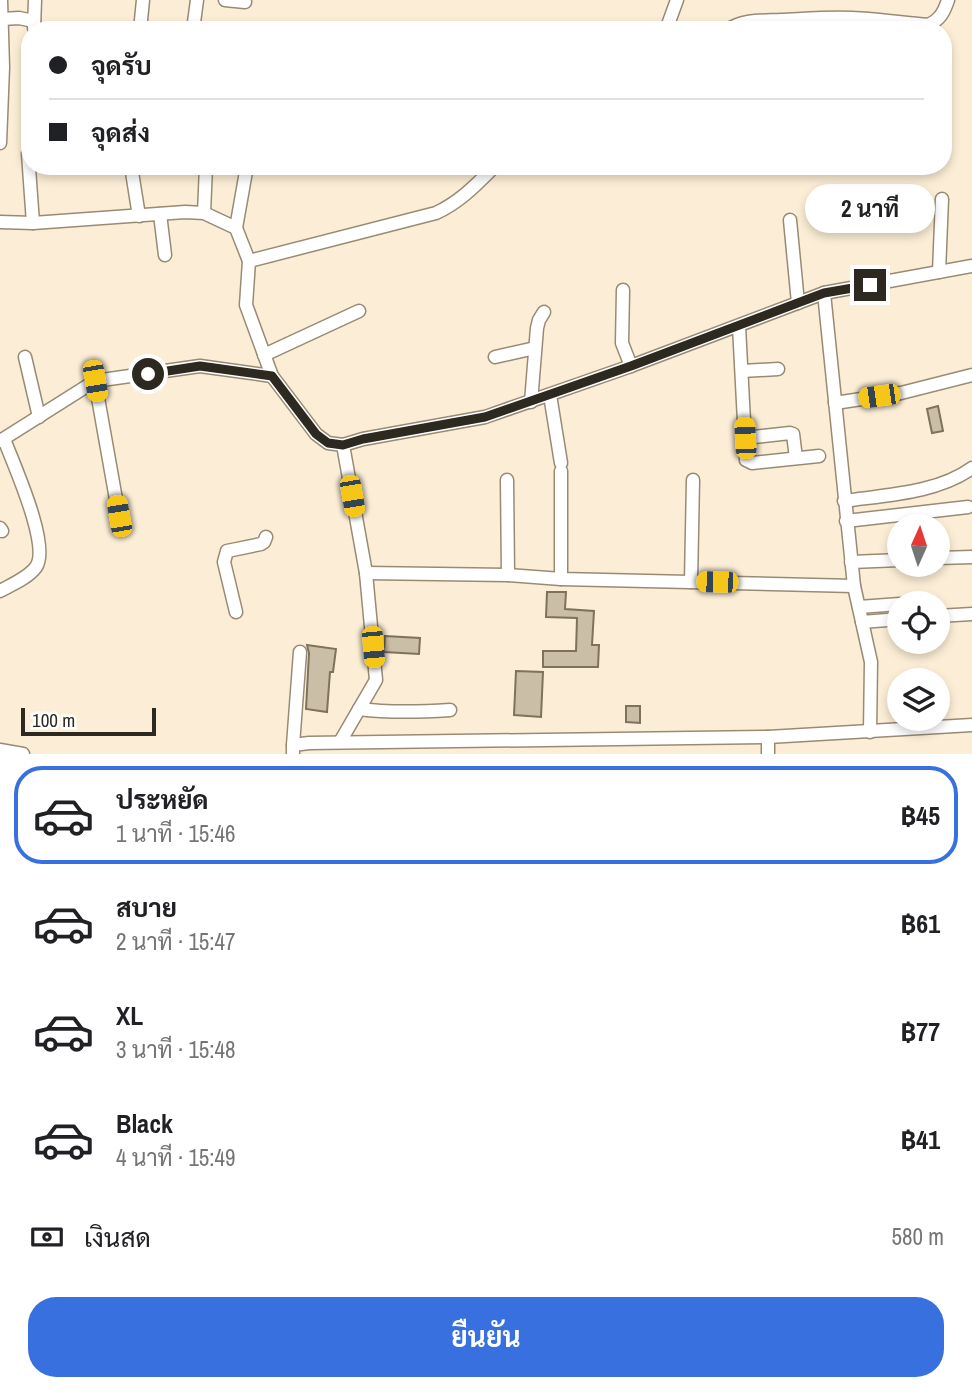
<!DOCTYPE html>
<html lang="th">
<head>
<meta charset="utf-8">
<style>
	:root { --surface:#fff; --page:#f2f2f2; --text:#202124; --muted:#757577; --line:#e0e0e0; --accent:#3870df }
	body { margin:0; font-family:"Archivo Narrow",Sarabun,sans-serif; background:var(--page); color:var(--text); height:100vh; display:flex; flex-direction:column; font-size:26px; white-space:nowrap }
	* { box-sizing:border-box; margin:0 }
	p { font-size:23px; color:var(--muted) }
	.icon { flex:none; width:38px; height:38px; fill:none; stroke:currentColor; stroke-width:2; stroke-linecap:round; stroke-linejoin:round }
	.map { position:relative; height:754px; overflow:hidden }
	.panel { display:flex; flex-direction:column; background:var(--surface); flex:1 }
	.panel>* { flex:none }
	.guide { position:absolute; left:21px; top:21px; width:931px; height:154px; border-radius:28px; box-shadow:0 4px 10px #0003; display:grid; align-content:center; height:154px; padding:0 28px; background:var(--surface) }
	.needle { width:46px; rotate:3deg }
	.tools { position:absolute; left:887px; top:514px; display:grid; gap:14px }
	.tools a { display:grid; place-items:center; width:63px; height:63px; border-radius:50%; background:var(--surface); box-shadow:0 4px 10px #0003; font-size:35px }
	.scale { position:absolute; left:21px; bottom:18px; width:135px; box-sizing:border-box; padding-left:7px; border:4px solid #2d2820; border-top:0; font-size:19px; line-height:24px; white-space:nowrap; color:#2d2820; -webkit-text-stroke:5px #fff; paint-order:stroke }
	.end { position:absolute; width:32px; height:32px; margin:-16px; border:9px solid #2d2820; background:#fff; box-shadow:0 0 0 4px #fff }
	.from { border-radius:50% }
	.bubble { position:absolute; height:49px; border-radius:24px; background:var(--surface); box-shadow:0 4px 10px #0003; font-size:23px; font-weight:700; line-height:49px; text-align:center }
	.car { position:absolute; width:21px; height:42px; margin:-21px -10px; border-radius:9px; box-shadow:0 0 5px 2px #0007; background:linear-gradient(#f5c518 24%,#345 0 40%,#f5c518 0 76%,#345 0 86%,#f5c518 0) }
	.guide b { display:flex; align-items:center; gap:24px; height:66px; font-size:26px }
	.guide b+b { border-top:2px solid var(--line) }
	.guide i { width:18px; height:18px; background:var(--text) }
	ul { padding:12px 0 0; list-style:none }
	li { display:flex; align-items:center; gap:21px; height:98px; margin:0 14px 10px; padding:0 14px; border:4px solid transparent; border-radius:28px }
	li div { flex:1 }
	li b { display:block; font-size:26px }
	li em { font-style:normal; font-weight:700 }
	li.active { border-color:var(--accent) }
	li>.icon { width:63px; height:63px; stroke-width:1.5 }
	.pay { display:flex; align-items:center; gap:18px; height:77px; padding:0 28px; font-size:26px }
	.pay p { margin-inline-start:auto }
	.action { display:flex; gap:14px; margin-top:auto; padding:14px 28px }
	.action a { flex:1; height:80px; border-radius:28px; background:var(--accent); color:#fff; font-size:28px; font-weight:700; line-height:80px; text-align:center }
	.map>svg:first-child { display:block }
</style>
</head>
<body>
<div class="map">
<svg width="972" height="754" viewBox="0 0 972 754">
	<rect width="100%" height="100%" fill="#fceed6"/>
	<g fill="#cbbea7" stroke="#7e725d" stroke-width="2">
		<polygon points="938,406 943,431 932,433 927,409"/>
		<polygon points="547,592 566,592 565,609 594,611 592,645 599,645 598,667 543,667 543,651 576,651 577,618 546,617"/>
		<polygon points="385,636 420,638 419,654 384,652"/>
		<polygon points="307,645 336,649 333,672 330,672 327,712 306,709 309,653"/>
		<polygon points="516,671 543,672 541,717 514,715"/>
		<polygon points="626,706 640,706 640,723 626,722"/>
	</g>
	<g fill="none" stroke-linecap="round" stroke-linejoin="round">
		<g stroke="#988b76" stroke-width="15">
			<g id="minor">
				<polyline points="225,0 245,2"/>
				<polyline points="2,19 19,18 34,21"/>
				<polyline points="34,28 35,0"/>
				<polyline points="140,30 143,0"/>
				<polyline points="193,30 197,0"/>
				<polyline points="666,30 677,0"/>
				<path d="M728,30c14,-11 36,-9 53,-10 23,-1 47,-3 71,-2 25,1 51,5 76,7 12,-5 16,-13 20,-25"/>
				<polyline points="0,143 3,67 1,0"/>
				<polyline points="28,154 33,223"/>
				<polyline points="131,166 139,216"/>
				<polyline points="204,213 206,166"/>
				<polyline points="160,214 165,255"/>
				<polyline points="790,220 798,303"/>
				<polyline points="0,222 33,223 185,212 204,213 236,228 249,261 246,305 272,376 316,434 328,443 343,445"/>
				<polyline points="236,228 247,166"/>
				<path d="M249,261l187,-48c24,-11 40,-28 59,-47"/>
				<polyline points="939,272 942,199"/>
				<polyline points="623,290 622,343 631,366"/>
				<polyline points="739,326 746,460 752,463 819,456"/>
				<polyline points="264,355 359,311"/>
				<polyline points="25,357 39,417"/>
				<polyline points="495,357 535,348"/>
				<polyline points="742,371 778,369"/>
				<polyline points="95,381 119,516"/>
				<polyline points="550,395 561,463"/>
				<polyline points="531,402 537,328 539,320 544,312"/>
				<polyline points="835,403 901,393 972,375"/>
				<polyline points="745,438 790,433 793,434 796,458"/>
				<polyline points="0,441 95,381 200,366 272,376"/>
				<polyline points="561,471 561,579"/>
				<polyline points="507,480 508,575"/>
				<path d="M844,501c42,-6 94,-8 128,-33"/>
				<polyline points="846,521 968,507"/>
				<polyline points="0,528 2,531"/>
				<polyline points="938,558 972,557"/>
				<polyline points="851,562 900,560"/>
				<polyline points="366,573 508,575 561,579 854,586 824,293"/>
				<polyline points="691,582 693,480"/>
				<polyline points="854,586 871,662 870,732"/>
				<path d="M0,591c11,-6 28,-13 36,-24 15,-21 -23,-104 -32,-128"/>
				<polyline points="859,607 900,604"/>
				<polyline points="236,612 224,562 227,551 232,550 261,544 264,542 266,537"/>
				<polyline points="938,616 972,614"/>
				<polyline points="862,622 900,619"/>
				<path d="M359,709c31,4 61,3 91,1"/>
				<polyline points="340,742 376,680 366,573 343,445 363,439 485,417 631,366 824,293 972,266"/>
				<polyline points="293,745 300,652"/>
				<polyline points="0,750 23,754"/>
				<polyline points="293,754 293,745 309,743 768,737 972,725"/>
				<polyline points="768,754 768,737"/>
			</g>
		</g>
		<use href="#minor" stroke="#fff" stroke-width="12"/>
	</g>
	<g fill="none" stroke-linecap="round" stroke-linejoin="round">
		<polyline stroke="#2d2820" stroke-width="9" points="148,374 200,366 272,376 316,434 328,443 343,445 363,439 485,417 631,366 824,293 870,285"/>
	</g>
</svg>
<div class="tools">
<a><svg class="needle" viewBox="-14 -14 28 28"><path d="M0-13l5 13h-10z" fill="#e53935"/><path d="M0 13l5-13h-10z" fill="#757577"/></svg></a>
<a><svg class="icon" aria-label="locate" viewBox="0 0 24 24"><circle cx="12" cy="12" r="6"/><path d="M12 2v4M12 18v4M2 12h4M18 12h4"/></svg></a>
<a><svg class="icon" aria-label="layers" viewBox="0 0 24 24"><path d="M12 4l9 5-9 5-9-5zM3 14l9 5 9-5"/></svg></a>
</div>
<div class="scale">100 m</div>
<i class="end from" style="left:148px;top:374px"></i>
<i class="end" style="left:870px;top:285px"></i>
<div class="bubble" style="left:805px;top:184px;width:130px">2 นาที</div>
<i class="car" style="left:95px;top:381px;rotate:170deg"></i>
<i class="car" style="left:879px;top:396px;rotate:262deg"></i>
<i class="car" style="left:745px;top:438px;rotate:357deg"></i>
<i class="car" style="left:352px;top:496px;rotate:170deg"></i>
<i class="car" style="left:119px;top:516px;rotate:350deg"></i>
<i class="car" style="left:717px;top:582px;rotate:271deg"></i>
<i class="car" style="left:373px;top:647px;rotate:175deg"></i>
<div class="guide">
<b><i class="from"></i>จุดรับ</b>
<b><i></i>จุดส่ง</b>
</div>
</div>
<section class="panel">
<ul>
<li class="active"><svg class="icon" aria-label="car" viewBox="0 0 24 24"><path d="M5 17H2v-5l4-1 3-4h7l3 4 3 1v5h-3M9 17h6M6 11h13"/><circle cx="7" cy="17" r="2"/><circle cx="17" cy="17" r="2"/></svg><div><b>ประหยัด</b><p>1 นาที · 15:46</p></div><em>฿45</em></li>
<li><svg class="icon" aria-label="car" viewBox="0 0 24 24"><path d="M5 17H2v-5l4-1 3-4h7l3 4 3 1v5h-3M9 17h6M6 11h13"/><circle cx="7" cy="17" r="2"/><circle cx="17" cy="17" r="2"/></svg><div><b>สบาย</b><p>2 นาที · 15:47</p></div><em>฿61</em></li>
<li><svg class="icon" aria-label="car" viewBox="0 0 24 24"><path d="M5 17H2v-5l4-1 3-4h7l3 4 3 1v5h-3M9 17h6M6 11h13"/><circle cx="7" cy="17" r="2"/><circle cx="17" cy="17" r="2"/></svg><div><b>XL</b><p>3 นาที · 15:48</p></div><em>฿77</em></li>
<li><svg class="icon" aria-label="car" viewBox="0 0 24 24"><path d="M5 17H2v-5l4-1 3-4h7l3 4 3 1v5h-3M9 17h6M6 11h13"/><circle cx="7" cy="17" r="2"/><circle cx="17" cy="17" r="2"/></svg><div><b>Black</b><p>4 นาที · 15:49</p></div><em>฿41</em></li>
</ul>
<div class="pay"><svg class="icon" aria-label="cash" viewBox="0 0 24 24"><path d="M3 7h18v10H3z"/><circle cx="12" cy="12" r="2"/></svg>เงินสด<p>580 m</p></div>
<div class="action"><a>ยืนยัน</a></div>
</section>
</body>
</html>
